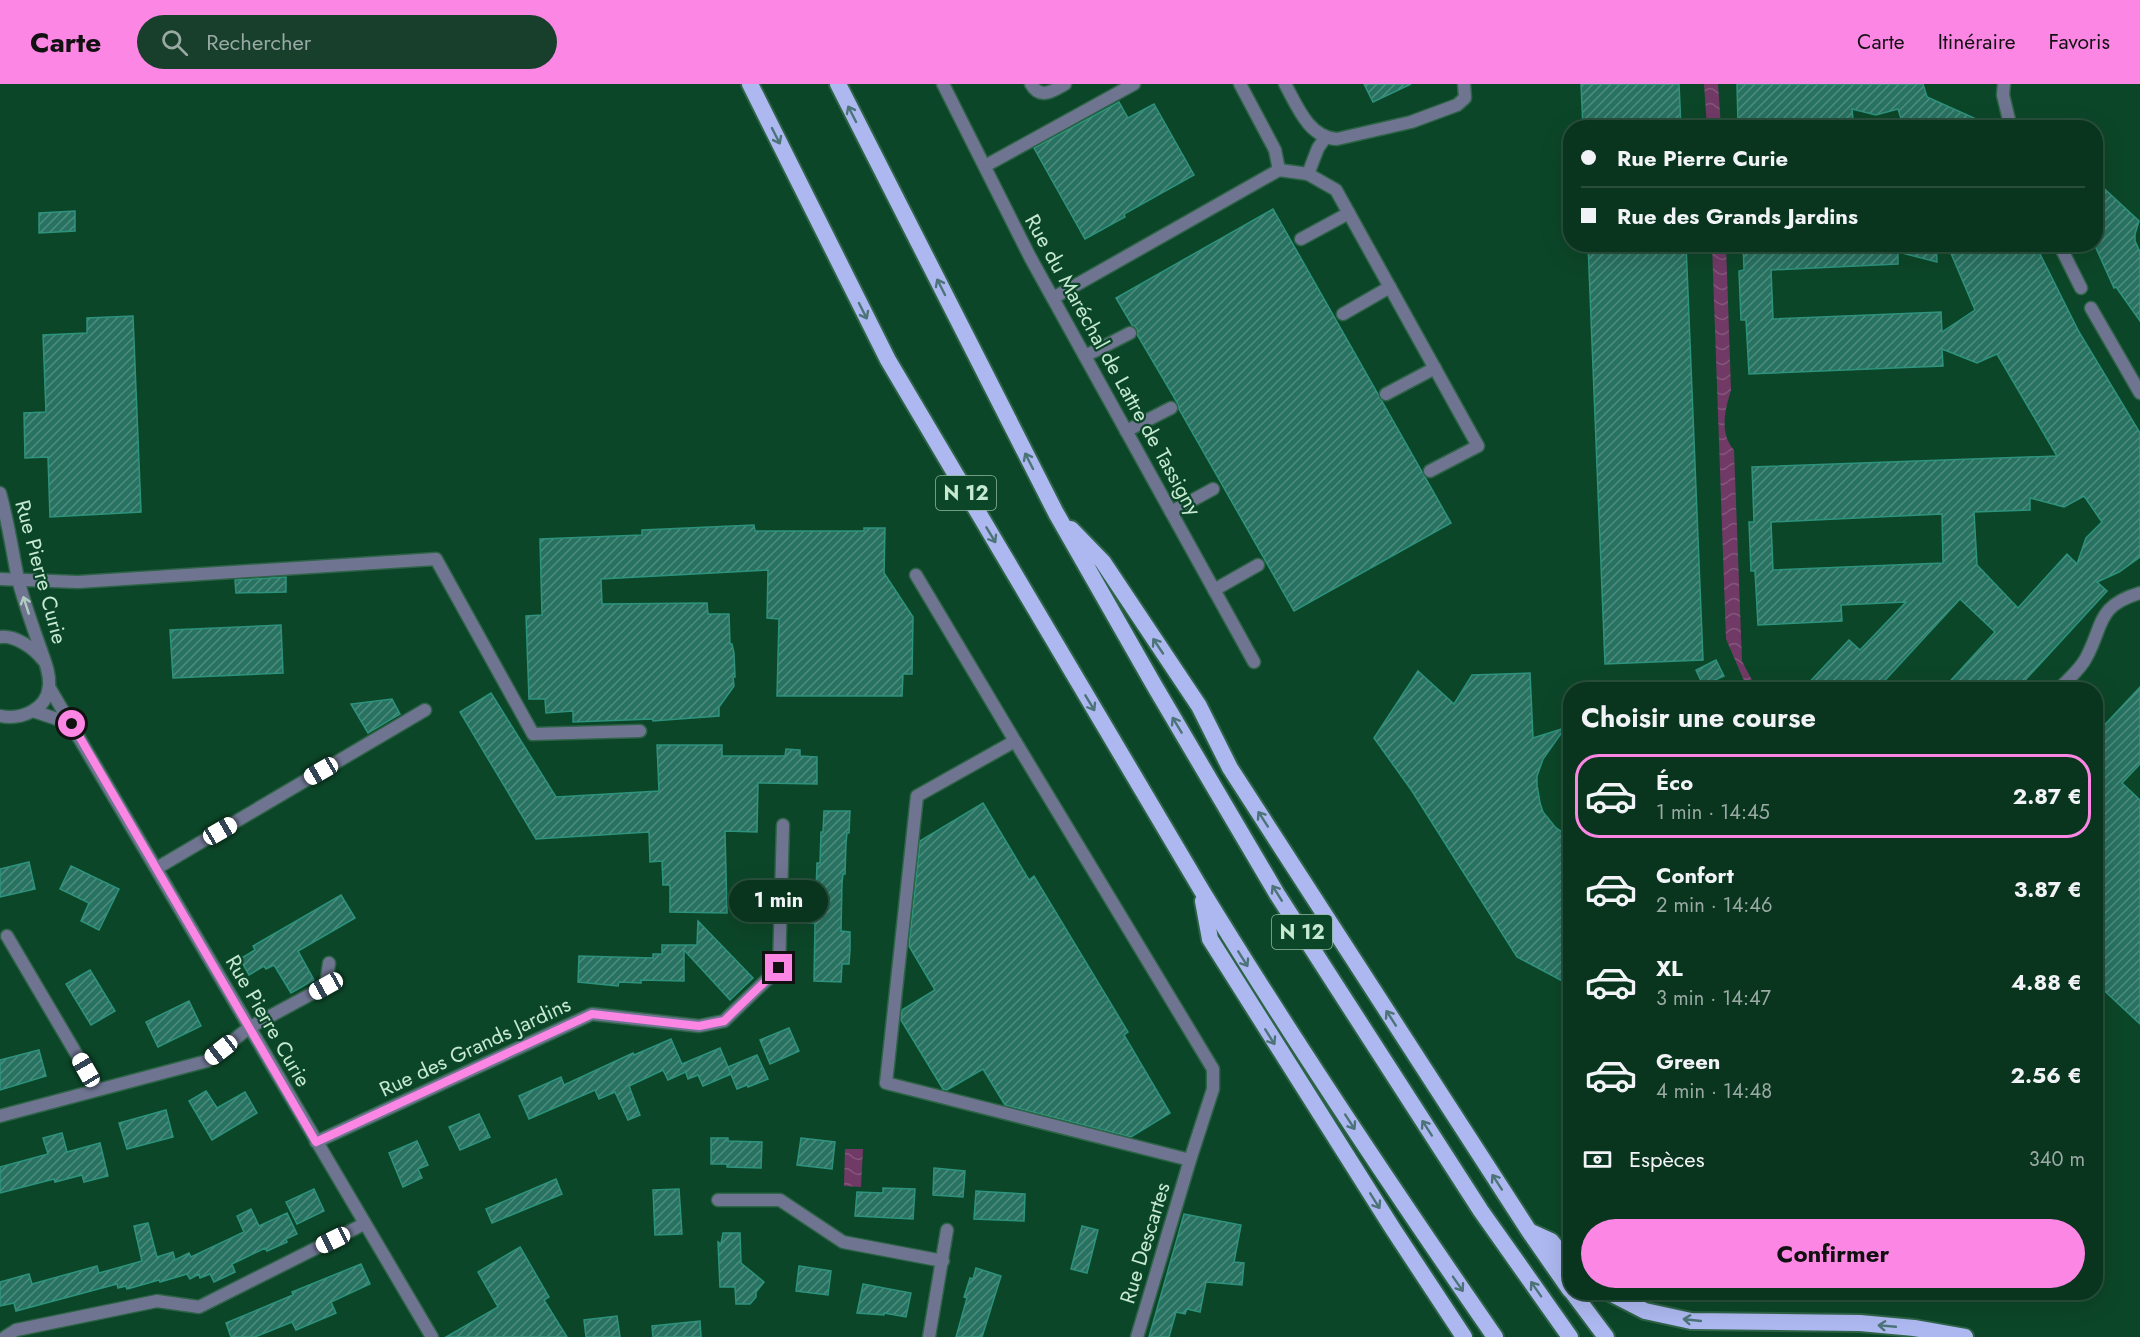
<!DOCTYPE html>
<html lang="fr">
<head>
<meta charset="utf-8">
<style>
	:root { --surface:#09341e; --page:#173f2b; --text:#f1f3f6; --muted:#99aaa4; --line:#294f3c; --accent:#fc86e4 }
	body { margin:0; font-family:Jost,sans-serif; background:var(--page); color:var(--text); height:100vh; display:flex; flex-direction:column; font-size:22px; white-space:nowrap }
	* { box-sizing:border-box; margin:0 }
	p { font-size:20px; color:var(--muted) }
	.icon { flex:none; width:33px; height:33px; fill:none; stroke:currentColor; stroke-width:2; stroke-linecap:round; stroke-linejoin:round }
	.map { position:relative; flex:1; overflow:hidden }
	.side { position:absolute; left:1563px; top:598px; width:540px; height:618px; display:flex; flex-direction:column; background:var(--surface); border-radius:24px; box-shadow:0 6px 24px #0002,0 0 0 2px var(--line) }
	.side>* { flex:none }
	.top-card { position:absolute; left:1563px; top:36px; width:540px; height:132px; border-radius:24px; box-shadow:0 6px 24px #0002,0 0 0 2px var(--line); display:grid; align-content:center; height:132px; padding:0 18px; background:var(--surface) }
	.end { position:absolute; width:27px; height:27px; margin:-14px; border:8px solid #fc86e4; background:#111; box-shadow:0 0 0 3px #111 }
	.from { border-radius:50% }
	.bubble { position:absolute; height:42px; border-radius:21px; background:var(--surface); box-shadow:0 6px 24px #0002,0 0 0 2px var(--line); font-size:20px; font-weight:700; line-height:42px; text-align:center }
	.car { position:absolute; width:18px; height:36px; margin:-18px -9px; border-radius:8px; box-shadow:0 0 4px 2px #0007; background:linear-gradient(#fff 24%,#345 0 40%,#fff 0 76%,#345 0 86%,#fff 0) }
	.top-card b { display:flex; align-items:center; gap:21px; height:57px; font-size:22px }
	.top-card b+b { border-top:2px solid var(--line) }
	.top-card i { width:15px; height:15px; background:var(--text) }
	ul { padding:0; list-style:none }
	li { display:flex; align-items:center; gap:18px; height:84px; margin:0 12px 9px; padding:0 6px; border:3px solid transparent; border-radius:24px }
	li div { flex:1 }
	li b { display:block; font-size:22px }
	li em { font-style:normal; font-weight:700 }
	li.on { border-color:var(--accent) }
	li>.icon { width:54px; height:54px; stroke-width:1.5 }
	h2 { padding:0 18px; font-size:27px; line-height:72px }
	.pay { display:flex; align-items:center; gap:15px; height:66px; padding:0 18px; font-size:22px }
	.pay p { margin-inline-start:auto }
	.action { display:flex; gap:12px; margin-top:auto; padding:12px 18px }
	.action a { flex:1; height:69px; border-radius:36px; background:var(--accent); color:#111; font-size:24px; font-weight:700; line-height:69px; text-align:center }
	header { display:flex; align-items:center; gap:36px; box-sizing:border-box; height:84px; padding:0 30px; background:var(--accent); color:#111 }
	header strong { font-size:28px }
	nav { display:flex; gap:33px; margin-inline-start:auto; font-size:21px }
	.search { width:420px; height:54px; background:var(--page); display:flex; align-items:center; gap:15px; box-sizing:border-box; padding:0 21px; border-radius:33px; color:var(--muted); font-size:22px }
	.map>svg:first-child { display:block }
</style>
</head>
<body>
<header>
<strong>Carte</strong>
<div class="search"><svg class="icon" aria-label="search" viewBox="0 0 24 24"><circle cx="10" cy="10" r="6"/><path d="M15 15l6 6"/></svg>Rechercher</div>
<nav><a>Carte</a><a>Itinéraire</a><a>Favoris</a></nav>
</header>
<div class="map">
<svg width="2140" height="1253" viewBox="0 0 2140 1253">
	<defs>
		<pattern id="water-waves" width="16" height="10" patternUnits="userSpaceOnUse" patternTransform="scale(1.5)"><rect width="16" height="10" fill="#713a66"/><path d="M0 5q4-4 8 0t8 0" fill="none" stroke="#84567b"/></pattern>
		<pattern id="building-hatch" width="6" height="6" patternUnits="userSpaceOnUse" patternTransform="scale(1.5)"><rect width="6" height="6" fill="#287261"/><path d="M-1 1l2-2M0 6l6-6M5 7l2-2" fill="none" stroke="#508d7e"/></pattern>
	</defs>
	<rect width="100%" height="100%" fill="#0c4628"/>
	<g fill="url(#water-waves)">
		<polygon points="1704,0 1718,0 1721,43 1707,43"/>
		<path d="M1712,161h14l5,145c-6,20 -12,43 3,60l8,211 13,25 4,4h-11l-22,-51z"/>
		<polygon points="845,1065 863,1065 861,1103 844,1102"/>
	</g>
	<g fill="url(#building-hatch)" stroke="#2e937d" stroke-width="1.5" fill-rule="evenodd">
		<polygon points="1364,0 1411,0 1373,18"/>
		<polygon points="1581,0 1679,0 1681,44 1583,44"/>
		<polygon points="1737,0 1923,0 1927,13 1996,44 1904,44 1898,25 1876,31 1852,25 1853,35 1738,39"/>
		<polygon points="1119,18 1128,34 1154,20 1194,91 1124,130 1125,133 1085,155 1034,64"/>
		<polygon points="2096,97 2139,137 2135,150 2135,157 2140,168 2140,237 2116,203 2114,204 2096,164"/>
		<polygon points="1273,125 1451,439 1294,527 1179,325 1178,320 1138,252 1137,245 1132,241 1116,214"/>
		<polygon points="75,127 75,147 39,149 39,129"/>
		<polygon points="1588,160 1686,160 1703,576 1605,580"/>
		<path d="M1743,160h193l1,18 -39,-10v12l-127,6 2,49 168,-7 1,20 33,-22 -28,-66h88l44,88 61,101v124l-21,15 -22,10 10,9 -91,99h-74l53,-58 -35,-33 -84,91h-74l47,-50 11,10 46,-48 -65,3 1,16 -84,4 -3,-54h-4l-1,-25 -1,-24h5l-2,-55 305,-11 -60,-102 -20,9 -35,-14 1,17 -194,8 -3,-54h-5l-2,-49 5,-1zM2084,412l18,26 -16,16 -9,26 -10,-10 -49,54 -41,-43 -3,-53 56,-2v-12l34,9zM1942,430l1,49 -170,7 -2,-48z"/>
		<polygon points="133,232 141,428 50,433 48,373 25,374 24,329 46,328 43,251 87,249 87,234"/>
		<polygon points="754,441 755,447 864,447 864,444 885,444 884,489 913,533 912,590 903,590 902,612 777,612 779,535 767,534 768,486 601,495 602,520 707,519 708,530 729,530 730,560 732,560 734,569 735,593 733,593 734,602 719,623 719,632 653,637 653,635 573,638 573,627 546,629 545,615 529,615 526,532 542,531 540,455 642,451 642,446"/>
		<polygon points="286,493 286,508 236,509 235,496"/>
		<polygon points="281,541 283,589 173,594 170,546"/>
		<polygon points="1716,576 1724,592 1703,601 1696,586"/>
		<polygon points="1418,587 1454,620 1472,591 1530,589 1533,654 1565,644 1543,675 1537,692 1537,701 1540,719 1543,728 1556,744 1570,753 1570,901 1517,873 1412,707 1374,654"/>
		<polygon points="2140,603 2140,680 2122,699 2140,716 2140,940 2096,899 2096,650"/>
		<polygon points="491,609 556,713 659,707 657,661 722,661 722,672 785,672 786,665 800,666 800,672 817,673 817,700 758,699 757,748 725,747 727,829 670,828 670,801 663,801 662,777 650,778 649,748 536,755 460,628"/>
		<polygon points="392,615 400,630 368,649 351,620"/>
		<polygon points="983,719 1029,796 1034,792 1128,948 1124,951 1170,1029 1131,1053 1005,1021 983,985 947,1006 943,1005 901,936 902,926 935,906 909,862 920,757"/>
		<polygon points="824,727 850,727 849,749 847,749 846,759 845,790 843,790 842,799 841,847 850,848 850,865 849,880 842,880 841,898 814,897 815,839 807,839 807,807 816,808 817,779 820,779 821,748 823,748"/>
		<polygon points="29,778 35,805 0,813 0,785"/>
		<polygon points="71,782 119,805 99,846 81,837 89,819 60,805"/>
		<polygon points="341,811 355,834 298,867 314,896 291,909 274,881 266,885 264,882 249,891 240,875 255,866 253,862"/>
		<polygon points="698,837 753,894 730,916 684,866 684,897 641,896 641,899 619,898 618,902 578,898 579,872 653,874 653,870 662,870 662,861 697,861"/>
		<polygon points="90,886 115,927 91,941 66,900"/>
		<polygon points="189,917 201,942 158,963 146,938"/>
		<polygon points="789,944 799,967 770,980 760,956"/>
		<polygon points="671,955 682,980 720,964 731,990 703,1002 698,991 688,995 685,986 686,988 668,996 663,986 629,1002 640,1031 628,1036 615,1008 599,1015 595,1006 529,1035 519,1012 561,993 564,1001 633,969 634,971"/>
		<polygon points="39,966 46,992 0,1006 0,976"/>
		<polygon points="757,971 768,995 748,1003 747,1001 737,1005 728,983"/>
		<polygon points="206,1007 217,1024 245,1008 257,1029 212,1056 189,1017"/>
		<polygon points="166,1026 173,1053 127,1065 119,1039"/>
		<polygon points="479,1030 490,1053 460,1066 449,1043"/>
		<polygon points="62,1049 67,1068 100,1059 108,1092 84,1098 82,1091 55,1098 54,1095 0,1109 0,1083 48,1070 43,1054"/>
		<polygon points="711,1054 728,1054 728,1057 762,1058 761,1084 727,1083 727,1080 711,1080"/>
		<polygon points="801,1054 835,1058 832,1085 797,1081"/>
		<polygon points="417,1057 428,1081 418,1085 422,1094 403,1103 389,1069"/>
		<polygon points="934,1084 965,1087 963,1113 933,1111"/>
		<polygon points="556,1095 562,1110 492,1139 486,1125"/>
		<polygon points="883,1104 915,1105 913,1135 855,1132 857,1108 883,1109"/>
		<polygon points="314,1105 324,1127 297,1140 286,1118"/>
		<polygon points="679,1105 682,1150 655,1151 653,1106"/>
		<polygon points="976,1107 1025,1110 1024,1137 974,1135"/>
		<polygon points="251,1125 259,1142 287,1129 297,1150 286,1155 287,1158 267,1167 265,1164 232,1180 235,1188 214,1198 210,1190 200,1194 199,1190 190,1195 187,1190 160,1198 159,1196 127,1205 126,1202 118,1204 117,1200 16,1227 14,1219 0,1222 0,1198 29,1190 32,1200 97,1182 99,1189 142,1177 134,1142 148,1139 157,1173 173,1168 175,1176 189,1169 191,1173 244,1148 237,1132"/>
		<polygon points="1184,1130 1241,1141 1234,1178 1244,1179 1242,1201 1206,1198 1200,1228 1187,1225 1185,1230 1176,1228 1169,1253 1149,1253"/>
		<polygon points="1082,1142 1098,1146 1087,1189 1071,1185"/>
		<polygon points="723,1149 740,1149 741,1179 764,1198 756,1208 756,1213 750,1220 736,1220 735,1203 720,1203 718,1158 721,1160"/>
		<polygon points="520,1163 549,1213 544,1216 567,1253 446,1253 498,1223 478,1188"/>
		<polygon points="361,1180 370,1200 331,1218 336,1229 296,1246 292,1238 255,1253 231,1253 226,1239 293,1211 292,1208"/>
		<polygon points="799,1182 831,1187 828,1211 796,1207"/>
		<polygon points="976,1184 1001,1192 982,1253 956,1253 967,1214 964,1213 970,1194 973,1195"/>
		<polygon points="863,1200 911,1209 906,1233 884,1229 884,1231 857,1229"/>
		<polygon points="617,1232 620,1253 586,1253 584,1236"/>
		<polygon points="700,1237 701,1253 653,1253 652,1242"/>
	</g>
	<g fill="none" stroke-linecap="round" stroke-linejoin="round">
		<g stroke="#2d6346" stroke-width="15">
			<g id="service">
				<path d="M1031,0c9,16 22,7 34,0"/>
				<polyline points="1240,0 1275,66 1279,86"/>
				<path d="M1285,0c12,22 24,54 52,55l74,-17 46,-17 8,-7 -1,-14"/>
				<polyline points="2004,0 2003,11 2011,44"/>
				<polyline points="985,82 1134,0"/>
				<polyline points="1308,90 1318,64 1325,54"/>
				<polyline points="1301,155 1349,129"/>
				<polyline points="2059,160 2081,204"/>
				<polyline points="1053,214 1279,86 1308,90 1336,106 1478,362 1430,387"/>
				<polyline points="2091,224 2140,309"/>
				<polyline points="1343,230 1390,203"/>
				<polyline points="1085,272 1130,249"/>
				<polyline points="1386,310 1435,284"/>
				<polyline points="1126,347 1171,324"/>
				<polyline points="1171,428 1213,405"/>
				<polyline points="916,491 1015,657"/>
				<polyline points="0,495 78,498 436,475 533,650 640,647"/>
				<polyline points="1214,506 1258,481"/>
				<path d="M2058,606c9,-10 22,-20 28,-32 18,-33 10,-52 54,-65"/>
				<polygon points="1015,657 1213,985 1213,1005 1190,1076 886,999 917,712"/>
				<polyline points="157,784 425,626"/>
				<polyline points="250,943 326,902 329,879"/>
			</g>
		</g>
		<g stroke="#2d6346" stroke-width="15">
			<g id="minor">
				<polyline points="943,0 1030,173 1254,578"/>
				<polyline points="7,852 97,1005"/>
				<polyline points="0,1032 207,977 250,943"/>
				<polyline points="316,1058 592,930 699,942 724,937 779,884 783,741"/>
				<polyline points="718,1116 780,1116 843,1158 943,1177"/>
				<polyline points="5,1253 16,1246 157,1217 199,1223 364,1140"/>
				<polyline points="929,1253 947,1146"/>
				<polyline points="1137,1253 1190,1076"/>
			</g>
		</g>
		<g stroke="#2d6346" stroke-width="15">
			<g id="tertiary">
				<path d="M0,409c8,28 12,57 18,86 6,24 15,48 23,71 4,12 9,23 8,36 -2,24 -28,34 -49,30"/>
				<path d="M0,553c15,-2 34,11 43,23"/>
				<polyline points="49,603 432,1253"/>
				<polyline points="33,627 72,640"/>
			</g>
		</g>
		<g stroke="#2d6346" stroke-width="20">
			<g id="trunk">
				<path d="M750,0l138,276 314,531c93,152 192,300 293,446"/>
				<polyline points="838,0 1056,429 1154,601 1277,810 1481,1127 1570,1253"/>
				<polyline points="1071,445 1103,478 1199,622 1230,684 1529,1147 1570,1206"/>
				<polyline points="1203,817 1210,855 1393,1145 1464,1253"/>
				<polyline points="1531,1148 1551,1157 1570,1181"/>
				<polyline points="1573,1209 1606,1253"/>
				<polyline points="1610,1209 1645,1227 1691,1237 1860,1239 1914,1244 1965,1253"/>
			</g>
		</g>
		<use href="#service" stroke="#6f7591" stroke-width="12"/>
		<use href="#minor" stroke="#6f7591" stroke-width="12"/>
		<use href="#tertiary" stroke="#6f7591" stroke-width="12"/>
		<use href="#trunk" stroke="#adb8f0" stroke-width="16"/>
	</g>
	<defs><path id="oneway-shaft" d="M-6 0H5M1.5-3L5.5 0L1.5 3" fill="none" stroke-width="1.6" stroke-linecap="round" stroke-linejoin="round" transform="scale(1.5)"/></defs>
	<g stroke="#4c7478">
		<use href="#oneway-shaft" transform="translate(852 30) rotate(-117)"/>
		<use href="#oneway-shaft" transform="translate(776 52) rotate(63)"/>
		<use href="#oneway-shaft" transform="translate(941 203) rotate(-117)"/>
		<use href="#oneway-shaft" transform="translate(863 227) rotate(63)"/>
		<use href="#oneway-shaft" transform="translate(1029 377) rotate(-117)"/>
		<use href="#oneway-shaft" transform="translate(991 451) rotate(59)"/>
		<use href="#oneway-shaft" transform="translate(1158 562) rotate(-124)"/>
		<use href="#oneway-shaft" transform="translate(1090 619) rotate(59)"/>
		<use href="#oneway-shaft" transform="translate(1177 641) rotate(-121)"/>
		<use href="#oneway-shaft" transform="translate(1263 735) rotate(-123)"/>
		<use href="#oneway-shaft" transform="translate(1277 809) rotate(-122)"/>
		<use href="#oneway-shaft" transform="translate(1243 875) rotate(58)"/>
		<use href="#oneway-shaft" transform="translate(1391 934) rotate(-123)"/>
		<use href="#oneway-shaft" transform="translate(1270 953) rotate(58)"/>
		<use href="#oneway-shaft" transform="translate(1350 1038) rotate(57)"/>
		<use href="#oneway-shaft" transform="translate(1427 1044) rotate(-123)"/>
		<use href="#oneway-shaft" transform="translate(1497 1098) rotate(-123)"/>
		<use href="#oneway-shaft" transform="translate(1375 1117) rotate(58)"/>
		<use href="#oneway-shaft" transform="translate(1458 1200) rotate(55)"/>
		<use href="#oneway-shaft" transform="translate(1536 1205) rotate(-125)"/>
		<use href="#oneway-shaft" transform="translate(1692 1236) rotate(-174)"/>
		<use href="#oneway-shaft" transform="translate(1887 1242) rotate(-175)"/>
	</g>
	<use stroke="#b0ccc1" href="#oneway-shaft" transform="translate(26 521) rotate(-108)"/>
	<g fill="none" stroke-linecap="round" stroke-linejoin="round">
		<polyline stroke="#fc86e4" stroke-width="8" points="72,640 316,1058 592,930 699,942 724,937 779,884"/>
	</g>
	<g text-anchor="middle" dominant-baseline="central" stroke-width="4.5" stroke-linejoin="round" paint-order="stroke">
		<g fill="#0c4628" stroke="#8eb89e" stroke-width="1.5">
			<rect x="936" y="392" width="60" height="34" rx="4.5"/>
			<rect x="1272" y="831" width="60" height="34" rx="4.5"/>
		</g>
		<g font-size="20" font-weight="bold" fill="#c6e9d1">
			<text x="966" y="409">N 12</text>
			<text x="1302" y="848">N 12</text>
		</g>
		<g font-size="21" fill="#c6e9d1" stroke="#0c4628">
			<text transform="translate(1113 281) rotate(61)">Rue du Maréchal de Lattre de Tassigny</text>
			<text transform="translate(41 488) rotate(75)">Rue Pierre Curie</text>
			<text transform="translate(268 937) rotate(60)">Rue Pierre Curie</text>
			<text transform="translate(475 963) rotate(-25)">Rue des Grands Jardins</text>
			<text transform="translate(1145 1159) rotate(-73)">Rue Descartes</text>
		</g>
	</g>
</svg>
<i class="end from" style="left:72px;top:640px"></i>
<i class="end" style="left:779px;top:884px"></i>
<div class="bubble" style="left:729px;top:796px;width:99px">1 min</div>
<i class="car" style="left:321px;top:687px;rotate:240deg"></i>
<i class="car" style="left:220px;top:747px;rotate:60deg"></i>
<i class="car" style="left:326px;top:902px;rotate:241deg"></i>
<i class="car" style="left:221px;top:966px;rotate:232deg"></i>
<i class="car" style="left:86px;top:986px;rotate:330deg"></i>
<i class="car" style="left:333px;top:1156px;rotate:244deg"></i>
<div class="top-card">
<b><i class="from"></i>Rue Pierre Curie</b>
<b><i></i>Rue des Grands Jardins</b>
</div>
<section class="side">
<h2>Choisir une course</h2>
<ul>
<li class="on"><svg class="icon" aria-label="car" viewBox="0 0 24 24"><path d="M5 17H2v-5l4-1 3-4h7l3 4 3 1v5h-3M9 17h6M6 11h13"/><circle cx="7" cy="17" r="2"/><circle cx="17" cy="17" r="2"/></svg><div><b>Éco</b><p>1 min · 14:45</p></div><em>2.87 €</em></li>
<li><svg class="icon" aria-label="car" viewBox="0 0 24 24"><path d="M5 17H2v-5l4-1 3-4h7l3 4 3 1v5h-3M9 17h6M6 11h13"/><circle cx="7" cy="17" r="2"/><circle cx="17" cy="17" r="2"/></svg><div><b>Confort</b><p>2 min · 14:46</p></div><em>3.87 €</em></li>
<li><svg class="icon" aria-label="car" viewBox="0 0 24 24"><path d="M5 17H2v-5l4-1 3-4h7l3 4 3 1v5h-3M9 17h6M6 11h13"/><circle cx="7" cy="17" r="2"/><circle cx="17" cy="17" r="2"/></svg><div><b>XL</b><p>3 min · 14:47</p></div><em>4.88 €</em></li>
<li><svg class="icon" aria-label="car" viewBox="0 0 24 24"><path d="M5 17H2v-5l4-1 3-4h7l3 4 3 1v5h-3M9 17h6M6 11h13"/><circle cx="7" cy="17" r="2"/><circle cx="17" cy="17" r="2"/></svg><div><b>Green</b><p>4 min · 14:48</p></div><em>2.56 €</em></li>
</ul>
<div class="pay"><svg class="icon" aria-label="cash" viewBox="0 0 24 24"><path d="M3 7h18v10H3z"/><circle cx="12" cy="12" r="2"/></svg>Espèces<p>340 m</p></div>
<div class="action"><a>Confirmer</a></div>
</section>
</div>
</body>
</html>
